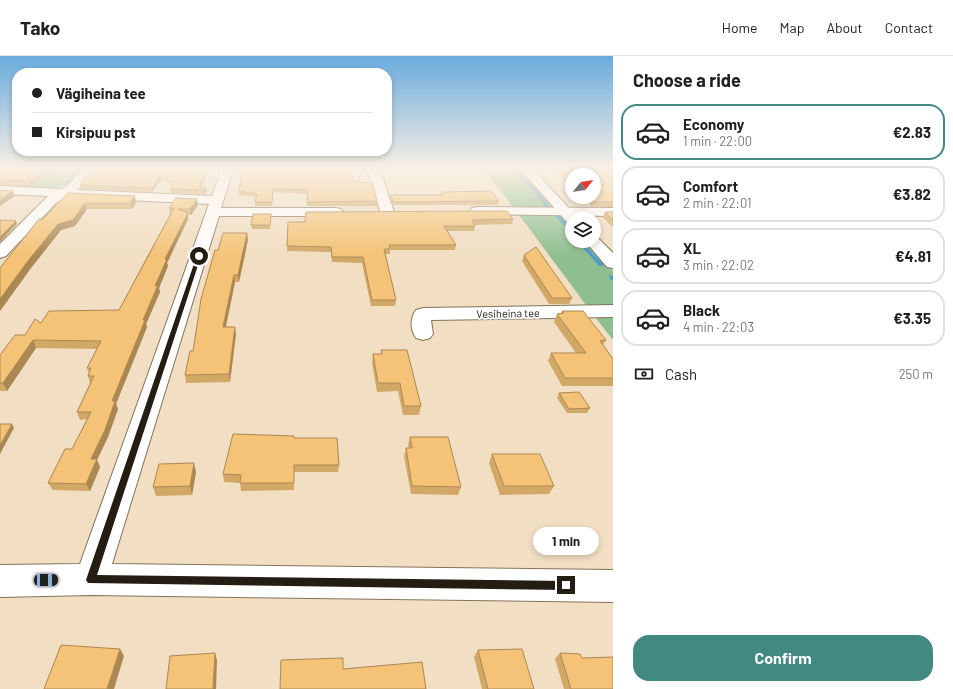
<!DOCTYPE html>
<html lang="en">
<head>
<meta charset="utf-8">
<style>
	:root { --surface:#fff; --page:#f6f6f6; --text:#202124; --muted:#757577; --line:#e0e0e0; --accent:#428982 }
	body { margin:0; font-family:Barlow,sans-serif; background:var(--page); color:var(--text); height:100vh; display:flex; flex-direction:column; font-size:15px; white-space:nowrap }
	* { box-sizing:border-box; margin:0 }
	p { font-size:13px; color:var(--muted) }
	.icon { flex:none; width:22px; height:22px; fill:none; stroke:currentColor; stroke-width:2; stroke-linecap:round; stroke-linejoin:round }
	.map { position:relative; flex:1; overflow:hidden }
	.side { display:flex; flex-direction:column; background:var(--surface); width:340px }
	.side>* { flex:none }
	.banner { position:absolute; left:12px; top:12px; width:380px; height:88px; border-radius:16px; box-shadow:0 2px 6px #0003; display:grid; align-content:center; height:88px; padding:0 20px; background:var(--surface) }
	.needle { width:26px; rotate:60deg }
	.fabs { position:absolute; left:565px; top:112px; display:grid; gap:8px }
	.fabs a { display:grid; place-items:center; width:36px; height:36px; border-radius:50%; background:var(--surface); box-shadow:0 2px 6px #0003; font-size:20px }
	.end { position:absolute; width:18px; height:18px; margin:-9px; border:5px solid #241d13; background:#fff; box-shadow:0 0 0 2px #fff }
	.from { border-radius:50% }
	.bubble { position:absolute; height:28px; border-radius:14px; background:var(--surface); box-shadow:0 2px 6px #0003; font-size:13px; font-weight:700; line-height:28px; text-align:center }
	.car { position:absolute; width:12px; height:24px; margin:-12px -6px; border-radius:5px; box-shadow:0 0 3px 1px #0007; background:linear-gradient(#222 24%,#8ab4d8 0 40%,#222 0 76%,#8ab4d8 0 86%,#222 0) }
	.banner b { display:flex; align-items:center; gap:14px; height:38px; font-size:15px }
	.banner b+b { border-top:1px solid var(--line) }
	.banner i { width:10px; height:10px; background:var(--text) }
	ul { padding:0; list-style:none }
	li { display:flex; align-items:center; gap:12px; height:56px; margin:0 8px 6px; padding:0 12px; border:2px solid var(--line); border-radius:16px }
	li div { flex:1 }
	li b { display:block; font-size:15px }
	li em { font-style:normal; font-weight:700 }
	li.selected { border-color:var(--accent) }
	li>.icon { width:36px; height:36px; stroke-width:1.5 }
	h2 { padding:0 20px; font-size:18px; line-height:48px }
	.pay { display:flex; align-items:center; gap:10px; height:44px; padding:0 20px; font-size:15px }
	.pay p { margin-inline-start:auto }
	.action { display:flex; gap:8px; margin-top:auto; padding:8px 20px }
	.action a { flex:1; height:46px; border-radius:16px; background:var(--accent); color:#fff; font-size:16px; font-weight:700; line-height:46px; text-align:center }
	header { display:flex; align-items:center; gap:24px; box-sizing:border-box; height:56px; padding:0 20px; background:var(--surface); border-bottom:1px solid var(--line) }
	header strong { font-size:19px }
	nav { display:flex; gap:22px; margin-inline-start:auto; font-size:14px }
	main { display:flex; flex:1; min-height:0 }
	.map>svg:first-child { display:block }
</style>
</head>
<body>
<header>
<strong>Tako</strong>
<nav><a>Home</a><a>Map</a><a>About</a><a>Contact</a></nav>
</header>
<main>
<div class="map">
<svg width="613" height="633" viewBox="0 0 613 633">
	<rect width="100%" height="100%" fill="#f1dec3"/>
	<g fill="#8ebf91">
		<path d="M0,111h87l-17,19c-9,-4 -11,3 -19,4 -17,0 -34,-1 -51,-1z"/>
		<path d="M482,111h37l53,59v15h14l27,30v69c-45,-57 -85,-116 -131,-173z"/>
	</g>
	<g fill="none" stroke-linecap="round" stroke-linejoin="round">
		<g fill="#4b9ed0" fill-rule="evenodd">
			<polygon points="516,111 550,151 550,153 548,153 513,111"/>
			<polygon points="555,157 557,157 572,174 572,178 571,178 555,159"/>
			<polygon points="577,185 581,185 603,208 603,210 599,210"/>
			<polygon points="609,219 613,220 613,224 611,224 609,220"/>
		</g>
		<g stroke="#84735a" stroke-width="2">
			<g id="minor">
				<polygon points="84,111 97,111 78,134 212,140 222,111 234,111 221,152 336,152 341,153 343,156 341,159 336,160 219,160 112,508 613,514 613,546 91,539 0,541 0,509 80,508 209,148 66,141 56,147 6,200 0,202 0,188 48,140 0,138 0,130 62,133 68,129"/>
				<polygon points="364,111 376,111 383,123 394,156 392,159 382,159 380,156 371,123"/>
				<polygon points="477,151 613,152 613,160 472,158 470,155 472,152"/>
				<path d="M613,249v12l-182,3 2,14 -3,4 -7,2 -7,-2c-6,-8 -6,-20 0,-28l7,-2z"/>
			</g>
		</g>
		<g stroke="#84735a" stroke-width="2">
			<g id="tertiary">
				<polygon points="518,111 531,111 579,163 572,163 572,167 567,166"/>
				<polygon points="594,181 598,182 613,197 613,212 607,211 585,185 594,185"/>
			</g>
		</g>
		<use href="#minor" fill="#fff" fill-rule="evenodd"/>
		<use href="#tertiary" fill="#fff" fill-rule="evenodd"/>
	</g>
	<g fill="#d2a866">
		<polygon points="0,111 59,111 31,130 0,129"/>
		<polygon points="94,111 210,111 201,131 206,131 207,135 205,138 171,137 170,133 172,129 162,123 152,136 81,133 80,129"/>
		<polygon points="552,111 613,111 613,151 592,151 582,141 594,141 572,119 572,132"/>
		<polygon points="353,126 377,145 377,150 307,150 307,138 273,136 272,150 255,150 255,146 256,141 239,139 239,135"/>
		<polygon points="441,136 499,145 498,149 393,149 391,143 391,139 441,139"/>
		<polygon points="68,137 136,146 132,153 87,153 75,170 61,174 31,212 0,255 0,212 43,163"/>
		<polygon points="198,149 191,159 188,159 188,163 167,207 168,210 159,232 160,236 146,268 147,271 116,348 118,353 108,381 97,404 100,411 90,435 53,434 48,427 72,393 87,363 80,364 77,356 90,327 88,320 89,317 87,312 97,293 36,292 7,335 0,335 0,299 41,267 119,254 170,158 169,152"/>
		<polygon points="605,156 613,156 613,171 603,162"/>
		<polygon points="271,158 270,173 252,173 251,169"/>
		<polygon points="513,163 512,168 475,169 475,170 474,175 448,175 456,189 455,194 390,194 390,198 385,198 396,244 395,250 371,250 362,207 332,206 331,196 287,195 288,166"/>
		<polygon points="247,177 248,184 239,226 235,226 226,271 236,278 230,326 186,327 185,319 193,295 218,194"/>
		<polygon points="524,199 572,242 569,248 549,248 522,205"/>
		<polygon points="562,255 606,284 603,289 613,303 613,330 562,330 548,305 551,297 576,297 554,266 557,258 561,257"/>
		<polygon points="381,294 421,350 419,359 403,359 398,335 377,336 372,307 373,298 381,298"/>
		<polygon points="559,337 590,352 587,357 567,357 557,342"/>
		<polygon points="410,381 461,431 458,439 411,438 404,400 406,392 409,392 408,389"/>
		<polygon points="294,382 339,409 338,416 294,416 294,434 241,435 240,427 224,426 223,418"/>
		<polygon points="492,398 554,430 549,438 500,439 489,407"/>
		<polygon points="196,416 192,439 156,440 153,431"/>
		<polygon points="478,594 534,633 482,633 474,601"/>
		<polygon points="560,597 582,602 613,633 564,633 555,603"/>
	</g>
	<g fill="#ab8853">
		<polygon points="50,111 59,111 31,130 29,125"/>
		<polygon points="208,111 210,111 200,134 199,131"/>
		<polygon points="161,119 162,123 152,136 152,132"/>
		<polygon points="206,131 207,135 205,138 204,134"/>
		<polygon points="13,135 15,140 0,150 0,144"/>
		<polygon points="135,140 136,146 132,153 130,147"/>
		<polygon points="197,143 198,149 191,159 190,153"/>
		<polygon points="85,147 87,153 75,170 61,174 31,212 0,255 0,243 28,205 58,168"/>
		<polygon points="188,157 188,163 167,207 168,210 159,232 160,236 146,268 147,271 116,348 118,353 108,381 97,404 100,411 90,435 86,428 91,403 112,345 143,264 165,203"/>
		<polygon points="16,165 17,168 0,186 0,181"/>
		<polygon points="247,177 248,184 239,226 238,219"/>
		<polygon points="234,219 235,226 224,279 223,271"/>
		<polygon points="235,271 236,278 230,326 229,318"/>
		<polygon points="33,284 36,292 7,335 3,327"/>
		<polygon points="12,368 14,372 0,398 0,389"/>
		<polygon points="194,407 196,416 192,439 190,430"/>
		<polygon points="120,593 124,600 114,633 107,633"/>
		<polygon points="215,597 217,604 216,633 213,633"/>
	</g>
	<g fill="#f4c377" stroke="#ab8853">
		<polygon points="0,111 50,111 29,125 0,124"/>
		<polygon points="94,111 208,111 199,131 206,131 204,134 170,133 173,126 161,119 152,132 80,129"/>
		<polygon points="243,111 350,111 353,126 372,126 377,145 307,146 308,134 273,132 272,146 255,146 257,138 239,135"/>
		<polygon points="558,111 613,111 613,146 594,146 589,141 594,141 594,119 572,119 572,125"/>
		<polygon points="0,134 13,135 0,144"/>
		<polygon points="491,135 499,145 393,146 391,139 443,139 441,136"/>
		<polygon points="68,137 135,140 130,147 85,147 73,164 58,168 28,205 0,243 0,212 39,163 43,163"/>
		<polygon points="176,142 197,143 190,153 178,153 188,157 165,203 167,203 155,230 158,229 143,264 145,264 112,345 115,345 105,374 91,403 97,403 86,428 48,427 65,393 72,393 91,356 77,356 94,320 88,320 91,312 87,312 101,285 33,284 3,327 0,327 0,299 15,279 25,279 35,263 41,267 49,255 119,254 174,152 169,152"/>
		<polygon points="507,155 513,163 472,164 475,170 444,170 456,189 389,189 390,193 384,193 396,244 372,244 363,201 332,201 331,191 287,190 288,166 305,166 306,156"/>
		<polygon points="605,156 613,156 613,164"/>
		<polygon points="253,158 271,158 270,169 251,169"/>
		<polygon points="0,164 16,165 0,181"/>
		<polygon points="223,177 247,177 238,219 234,219 223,271 235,271 229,318 185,319 190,295 193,295 201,243 215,194 218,194"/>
		<polygon points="536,191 572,242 552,242 524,199"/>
		<polygon points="562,255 583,255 606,284 600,285 613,303 613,322 565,322 551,297 586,297 557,258 564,257"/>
		<polygon points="381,294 407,294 421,350 404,350 400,327 378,327 373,298 382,298"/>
		<polygon points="579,336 590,352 569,353 559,337"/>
		<polygon points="0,368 12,368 0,389"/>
		<polygon points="233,378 294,380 294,382 337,382 339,409 294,409 294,427 240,427 241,419 223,418"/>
		<polygon points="410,381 448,381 461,431 412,430 406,392 412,392"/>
		<polygon points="492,398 540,398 554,430 504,430"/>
		<polygon points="194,407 190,430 153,431 159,408"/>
		<polygon points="61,589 120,593 107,633 44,633"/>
		<polygon points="522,593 534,633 488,633 478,594"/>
		<polygon points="215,597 213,633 166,633 170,600"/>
		<polygon points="560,597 580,598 582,602 613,601 613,633 571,633"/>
		<polygon points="343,602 343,613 422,606 426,633 280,633 281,604"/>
	</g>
	<linearGradient id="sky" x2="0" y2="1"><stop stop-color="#69abde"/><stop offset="0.56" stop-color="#f9f0e4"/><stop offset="1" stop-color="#f9f0e4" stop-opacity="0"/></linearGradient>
	<rect width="613" height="200" fill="url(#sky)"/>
	<polygon fill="#241d13" points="197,199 201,200 97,519 566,525 570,529 569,533 566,534 88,527 86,524"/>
	<g text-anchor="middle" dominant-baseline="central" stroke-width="3.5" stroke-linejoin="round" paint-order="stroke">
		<g font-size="11" fill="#241d13" stroke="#fff">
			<text transform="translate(508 257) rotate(-1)">Vesiheina tee</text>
		</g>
	</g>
</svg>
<div class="fabs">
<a><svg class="needle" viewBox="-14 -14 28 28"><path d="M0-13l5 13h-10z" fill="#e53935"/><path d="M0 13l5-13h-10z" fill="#757577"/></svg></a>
<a><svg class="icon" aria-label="layers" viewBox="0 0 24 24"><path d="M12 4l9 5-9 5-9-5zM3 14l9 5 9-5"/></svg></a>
</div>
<i class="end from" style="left:199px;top:200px"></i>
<i class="end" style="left:566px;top:529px"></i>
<div class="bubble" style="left:533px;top:471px;width:66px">1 min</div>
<i class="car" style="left:46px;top:524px;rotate:89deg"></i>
<div class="banner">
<b><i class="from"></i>Vägiheina tee</b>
<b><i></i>Kirsipuu pst</b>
</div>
</div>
<section class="side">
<h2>Choose a ride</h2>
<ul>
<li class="selected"><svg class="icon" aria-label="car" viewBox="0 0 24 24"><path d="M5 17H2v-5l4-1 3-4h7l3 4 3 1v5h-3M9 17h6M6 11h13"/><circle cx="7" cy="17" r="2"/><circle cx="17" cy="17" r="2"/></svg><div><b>Economy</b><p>1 min · 22:00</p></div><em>€2.83</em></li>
<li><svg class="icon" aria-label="car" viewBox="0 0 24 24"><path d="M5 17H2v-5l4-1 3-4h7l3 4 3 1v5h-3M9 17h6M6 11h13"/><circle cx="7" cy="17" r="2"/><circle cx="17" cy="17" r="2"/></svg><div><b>Comfort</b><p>2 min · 22:01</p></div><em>€3.82</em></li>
<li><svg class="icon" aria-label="car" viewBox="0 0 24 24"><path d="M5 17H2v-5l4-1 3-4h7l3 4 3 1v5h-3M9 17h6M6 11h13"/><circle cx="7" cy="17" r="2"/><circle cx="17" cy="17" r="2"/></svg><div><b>XL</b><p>3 min · 22:02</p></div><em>€4.81</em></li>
<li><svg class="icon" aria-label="car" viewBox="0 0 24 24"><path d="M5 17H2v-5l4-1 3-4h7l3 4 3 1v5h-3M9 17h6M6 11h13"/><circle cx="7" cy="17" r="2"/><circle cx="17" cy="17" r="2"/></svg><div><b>Black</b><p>4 min · 22:03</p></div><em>€3.35</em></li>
</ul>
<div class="pay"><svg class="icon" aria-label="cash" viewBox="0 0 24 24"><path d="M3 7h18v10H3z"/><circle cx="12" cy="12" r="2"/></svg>Cash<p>250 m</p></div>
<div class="action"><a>Confirm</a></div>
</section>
</main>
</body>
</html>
